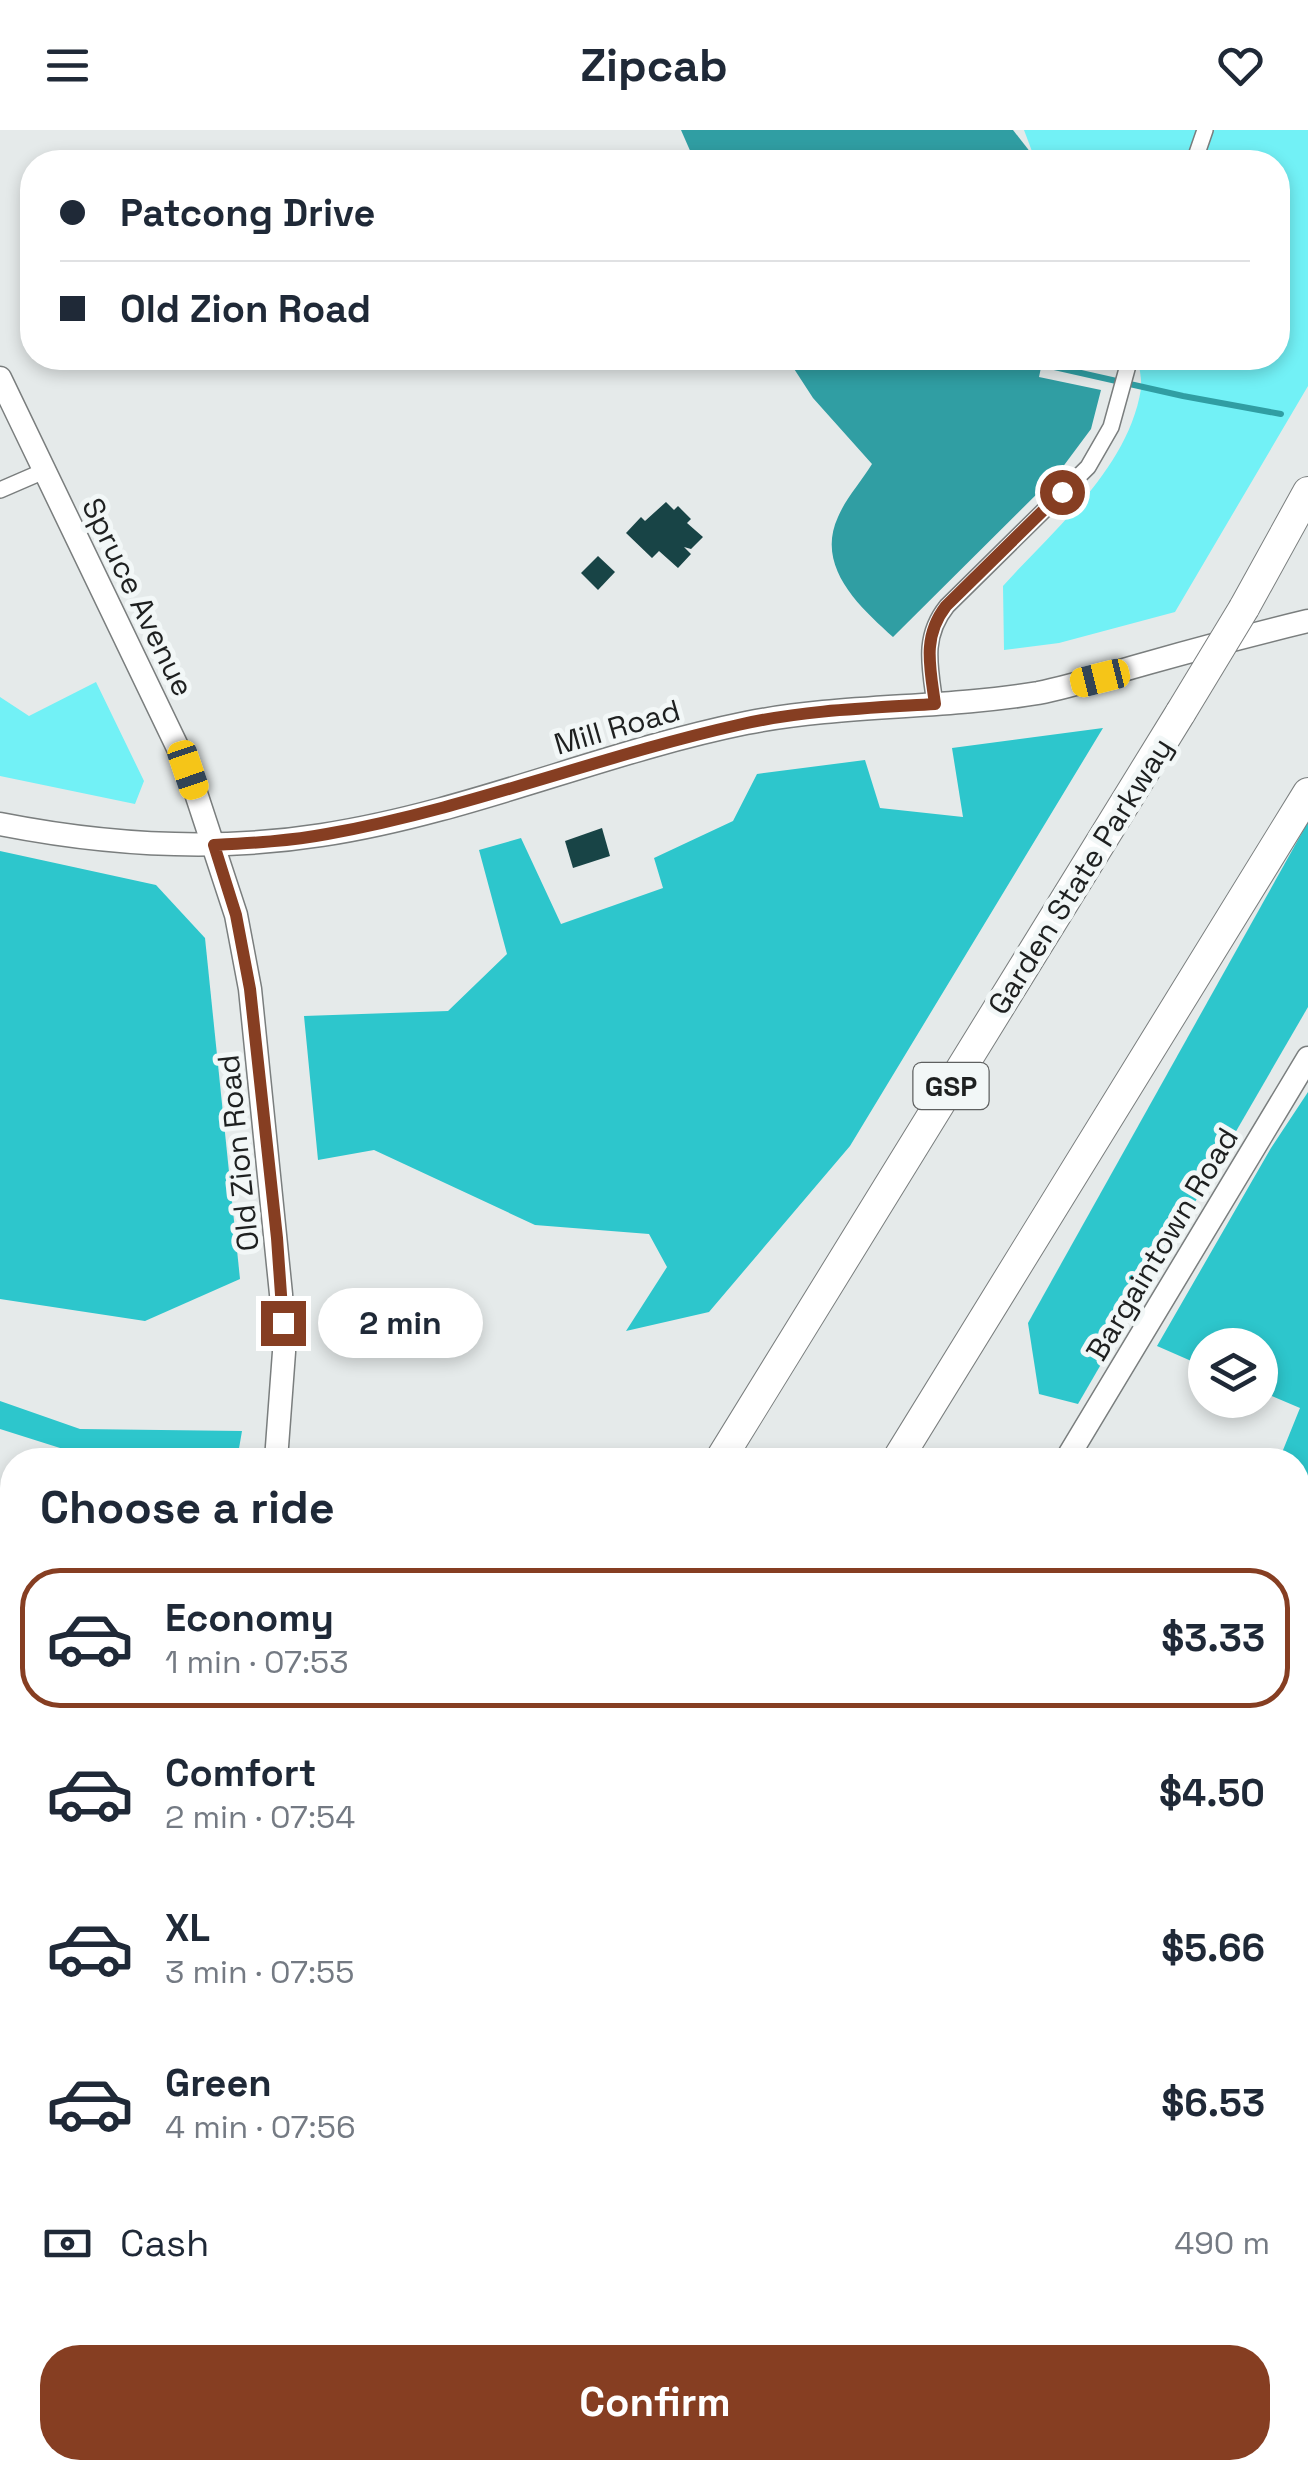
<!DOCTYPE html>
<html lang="en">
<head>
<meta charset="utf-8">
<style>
	:root { --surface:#fff; --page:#f2f2f3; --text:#1f2937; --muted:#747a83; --line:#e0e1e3; --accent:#863e22 }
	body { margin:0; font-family:"Space Grotesk",sans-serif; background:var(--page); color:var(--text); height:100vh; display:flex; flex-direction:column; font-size:38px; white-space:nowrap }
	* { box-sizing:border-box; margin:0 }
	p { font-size:32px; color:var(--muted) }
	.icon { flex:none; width:55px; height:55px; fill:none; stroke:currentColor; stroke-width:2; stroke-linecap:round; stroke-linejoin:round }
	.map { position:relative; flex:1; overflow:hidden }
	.drawer { position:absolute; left:0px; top:1318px; width:1310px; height:1032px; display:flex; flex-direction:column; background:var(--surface); border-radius:40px 40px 0 0; box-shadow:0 5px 15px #0003 }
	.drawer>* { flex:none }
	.top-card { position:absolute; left:20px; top:20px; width:1270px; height:220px; border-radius:40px; box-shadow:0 5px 15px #0003; display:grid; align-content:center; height:220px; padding:0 40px; background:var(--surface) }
	.tools { position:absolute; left:1188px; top:1198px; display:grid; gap:20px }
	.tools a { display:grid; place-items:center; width:90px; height:90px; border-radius:50%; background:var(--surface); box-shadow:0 5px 15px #0003; font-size:50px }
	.end { position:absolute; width:45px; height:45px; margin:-22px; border:12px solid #863e22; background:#fff; box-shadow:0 0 0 5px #fff }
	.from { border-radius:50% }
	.bubble { position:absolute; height:70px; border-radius:35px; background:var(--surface); box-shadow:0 5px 15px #0003; font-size:32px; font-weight:700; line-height:70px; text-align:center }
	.car { position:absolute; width:30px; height:60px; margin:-30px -15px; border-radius:12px; box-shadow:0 0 8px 2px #0007; background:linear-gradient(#f5c518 24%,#345 0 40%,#f5c518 0 76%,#345 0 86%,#f5c518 0) }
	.top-card b { display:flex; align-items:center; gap:35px; height:95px; font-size:38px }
	.top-card b+b { border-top:2px solid var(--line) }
	.top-card i { width:25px; height:25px; background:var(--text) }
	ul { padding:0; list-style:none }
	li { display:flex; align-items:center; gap:30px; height:140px; margin:0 20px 15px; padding:0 20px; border:5px solid transparent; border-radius:40px }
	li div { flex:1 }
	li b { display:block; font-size:38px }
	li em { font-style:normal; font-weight:700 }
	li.current { border-color:var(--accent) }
	li>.icon { width:90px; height:90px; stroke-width:1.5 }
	h2 { padding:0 40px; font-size:45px; line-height:120px }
	.pay { display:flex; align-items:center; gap:25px; height:110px; padding:0 40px; font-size:38px }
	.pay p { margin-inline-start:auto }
	.action { display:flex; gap:20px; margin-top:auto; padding:20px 40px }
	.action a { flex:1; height:115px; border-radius:40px; background:var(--accent); color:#fff; font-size:40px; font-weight:700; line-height:115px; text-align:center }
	header { display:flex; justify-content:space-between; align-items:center; height:130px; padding:0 40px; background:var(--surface); font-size:45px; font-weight:700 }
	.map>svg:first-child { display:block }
</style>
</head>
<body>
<header><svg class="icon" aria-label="menu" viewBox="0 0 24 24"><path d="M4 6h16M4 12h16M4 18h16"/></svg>Zipcab<svg class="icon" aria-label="heart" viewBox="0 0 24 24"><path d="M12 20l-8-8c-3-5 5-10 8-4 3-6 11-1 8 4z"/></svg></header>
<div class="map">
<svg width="1308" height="2348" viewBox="0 0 1308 2348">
	<rect width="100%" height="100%" fill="#e5eaea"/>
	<g fill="#72f1f6">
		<path d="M1024,0h284v256l-133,226 -116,31 -55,7 -1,-64c51,-57 125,-117 138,-197 1,-10 -2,-22 -3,-31h140v-196h-242z"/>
		<polygon points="96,552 144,651 135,674 0,646 0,567 29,586"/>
	</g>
	<g fill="#2dc6cc">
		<polygon points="1103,598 850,1016 709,1182 626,1201 667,1137 649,1104 535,1095 374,1020 318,1030 304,886 448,881 507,824 479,720 521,708 561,794 663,758 654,728 733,691 757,644 865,630 880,678 963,687 952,618"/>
		<polygon points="1308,692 1308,877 1078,1274 1039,1264 1028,1193"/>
		<polygon points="0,721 156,755 205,808 240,1149 145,1191 0,1169"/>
		<polygon points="1308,962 1308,1874 1298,1879 1298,1330 1279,1330 1300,1278 1260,1261 1260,1215 1205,1215 1205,1237 1157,1216 1271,1018"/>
		<polygon points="0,1271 80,1299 242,1301 237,1330 98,1330 0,1299"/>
		<polygon points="1298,2312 1308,2319 1308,2348 1102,2348 1172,2338 1298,2338"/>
	</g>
	<g fill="#309ea3">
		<polygon points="681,0 1013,0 1038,32 695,32"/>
		<path d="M787,228h256l-4,19 62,13 -10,39 -32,43 -166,165c-33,-30 -78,-70 -55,-120 8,-19 23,-35 34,-53l-59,-66z"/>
	</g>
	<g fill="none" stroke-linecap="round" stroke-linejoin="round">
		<polyline stroke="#309ea3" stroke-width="6" points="1039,228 1041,234 1183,266 1281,284"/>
	</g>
	<g fill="#184446">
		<polygon points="666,372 674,380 678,376 691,389 687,393 703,407 691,419 684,417 691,424 678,438 659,421 652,428 626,403 641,387 645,391"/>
		<polygon points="598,426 615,442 598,460 581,443"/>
		<polygon points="602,698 610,726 573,738 565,711"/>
		<polygon points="779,2338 1035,2338 1035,2340 961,2348 781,2348"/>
	</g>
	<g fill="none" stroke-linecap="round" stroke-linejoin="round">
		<g stroke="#7a7e7e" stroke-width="10">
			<polyline id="lane" points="1298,1898 1302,2097 1298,2106"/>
		</g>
		<g stroke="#7a7e7e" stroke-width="18">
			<g id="street">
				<polyline points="1194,32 1205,0"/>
				<polyline points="0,360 44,341"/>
				<path d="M935,574c-5,-37 -13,-67 12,-98l141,-139 23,-40 19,-69"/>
				<polyline points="0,1463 12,1468"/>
				<polyline points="0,1626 12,1603"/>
			</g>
		</g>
		<g stroke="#7a7e7e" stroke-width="25">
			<g id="secondary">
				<polyline points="0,248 188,639 236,785 250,859 281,1164 284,1222 276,1330"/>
				<path d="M0,694c107,21 214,28 322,11 145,-22 281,-83 424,-112 96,-19 195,-14 292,-30 37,-7 73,-20 110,-30 53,-15 106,-29 160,-42"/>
				<polyline points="1066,1330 1308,928"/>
				<polyline points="0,1957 12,1935"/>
				<polyline points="509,2348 512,2338"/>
			</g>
		</g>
		<g stroke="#7a7e7e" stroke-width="32">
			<g id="highway">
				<polyline points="1244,478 1308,362"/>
				<polyline points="720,1330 1181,582"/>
				<polyline points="897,1330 1308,663"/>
				<polyline points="219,2348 224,2338"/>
				<polyline points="332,2348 336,2338"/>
			</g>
		</g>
		<use href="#lane" stroke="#fff" stroke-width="8"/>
		<use href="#street" stroke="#fff" stroke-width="15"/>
		<use href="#secondary" stroke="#fff" stroke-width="22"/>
		<use href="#highway" stroke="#fff" stroke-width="30"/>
		<g stroke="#7a7e7e" stroke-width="32" stroke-linecap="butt">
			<polyline id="highway-bridge" points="1181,582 1244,478"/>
		</g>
		<use href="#highway-bridge" stroke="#fff" stroke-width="30"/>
	</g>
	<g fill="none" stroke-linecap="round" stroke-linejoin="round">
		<path stroke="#863e22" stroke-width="12" d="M283,1193l-6,-85 -27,-249 -14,-74 -22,-70c38,-2 76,-4 113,-11 140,-25 273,-78 411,-109 65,-15 131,-17 197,-21 -5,-37 -13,-67 11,-98l116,-114"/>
	</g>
	<g text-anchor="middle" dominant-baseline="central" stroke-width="10" stroke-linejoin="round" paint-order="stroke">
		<rect fill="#f2f7f7" stroke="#5e6060" stroke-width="2.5" x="913.5" y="933" width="75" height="46" rx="8"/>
		<g font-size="28" font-weight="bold" fill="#1e2020">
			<text x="951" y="956">GSP</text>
		</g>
		<g font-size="30" fill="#1e2020" stroke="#f2f7f7">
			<text transform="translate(138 467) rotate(64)">Spruce Avenue</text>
			<text transform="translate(617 597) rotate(-16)">Mill Road</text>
			<text transform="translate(1080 746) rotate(-58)">Garden State Parkway</text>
			<text transform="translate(238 1023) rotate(-96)">Old Zion Road</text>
			<text transform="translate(1162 1114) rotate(-59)">Bargaintown Road</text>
		</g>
	</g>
</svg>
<div class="tools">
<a><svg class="icon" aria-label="layers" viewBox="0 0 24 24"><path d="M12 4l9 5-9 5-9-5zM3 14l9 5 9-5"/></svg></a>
</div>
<i class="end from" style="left:1062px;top:362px"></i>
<i class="end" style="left:283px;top:1193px"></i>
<div class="bubble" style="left:318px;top:1158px;width:165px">2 min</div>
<i class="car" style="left:1100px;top:548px;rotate:256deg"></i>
<i class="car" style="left:188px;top:640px;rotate:161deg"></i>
<div class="top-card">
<b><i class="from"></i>Patcong Drive</b>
<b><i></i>Old Zion Road</b>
</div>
<section class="drawer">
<h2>Choose a ride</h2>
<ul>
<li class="current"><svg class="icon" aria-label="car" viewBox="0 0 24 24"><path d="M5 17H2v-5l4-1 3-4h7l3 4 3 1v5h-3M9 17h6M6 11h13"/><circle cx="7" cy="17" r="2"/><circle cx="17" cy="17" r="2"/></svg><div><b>Economy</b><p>1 min · 07:53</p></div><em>$3.33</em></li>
<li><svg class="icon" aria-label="car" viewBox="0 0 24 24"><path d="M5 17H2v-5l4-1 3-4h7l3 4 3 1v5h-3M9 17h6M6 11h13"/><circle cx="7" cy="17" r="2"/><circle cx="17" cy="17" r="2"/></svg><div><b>Comfort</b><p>2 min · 07:54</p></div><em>$4.50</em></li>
<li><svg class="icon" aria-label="car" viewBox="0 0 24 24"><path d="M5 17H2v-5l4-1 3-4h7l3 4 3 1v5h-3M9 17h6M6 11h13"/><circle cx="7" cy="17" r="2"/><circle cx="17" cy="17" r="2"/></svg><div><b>XL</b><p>3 min · 07:55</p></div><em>$5.66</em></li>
<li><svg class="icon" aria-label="car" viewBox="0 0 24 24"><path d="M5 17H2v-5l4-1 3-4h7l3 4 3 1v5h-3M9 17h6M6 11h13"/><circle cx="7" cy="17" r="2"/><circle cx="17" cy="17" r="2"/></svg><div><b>Green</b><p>4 min · 07:56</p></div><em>$6.53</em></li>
</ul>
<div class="pay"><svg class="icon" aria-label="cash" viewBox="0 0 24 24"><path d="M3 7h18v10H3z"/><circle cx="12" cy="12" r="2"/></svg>Cash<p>490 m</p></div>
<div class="action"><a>Confirm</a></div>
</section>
</div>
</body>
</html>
